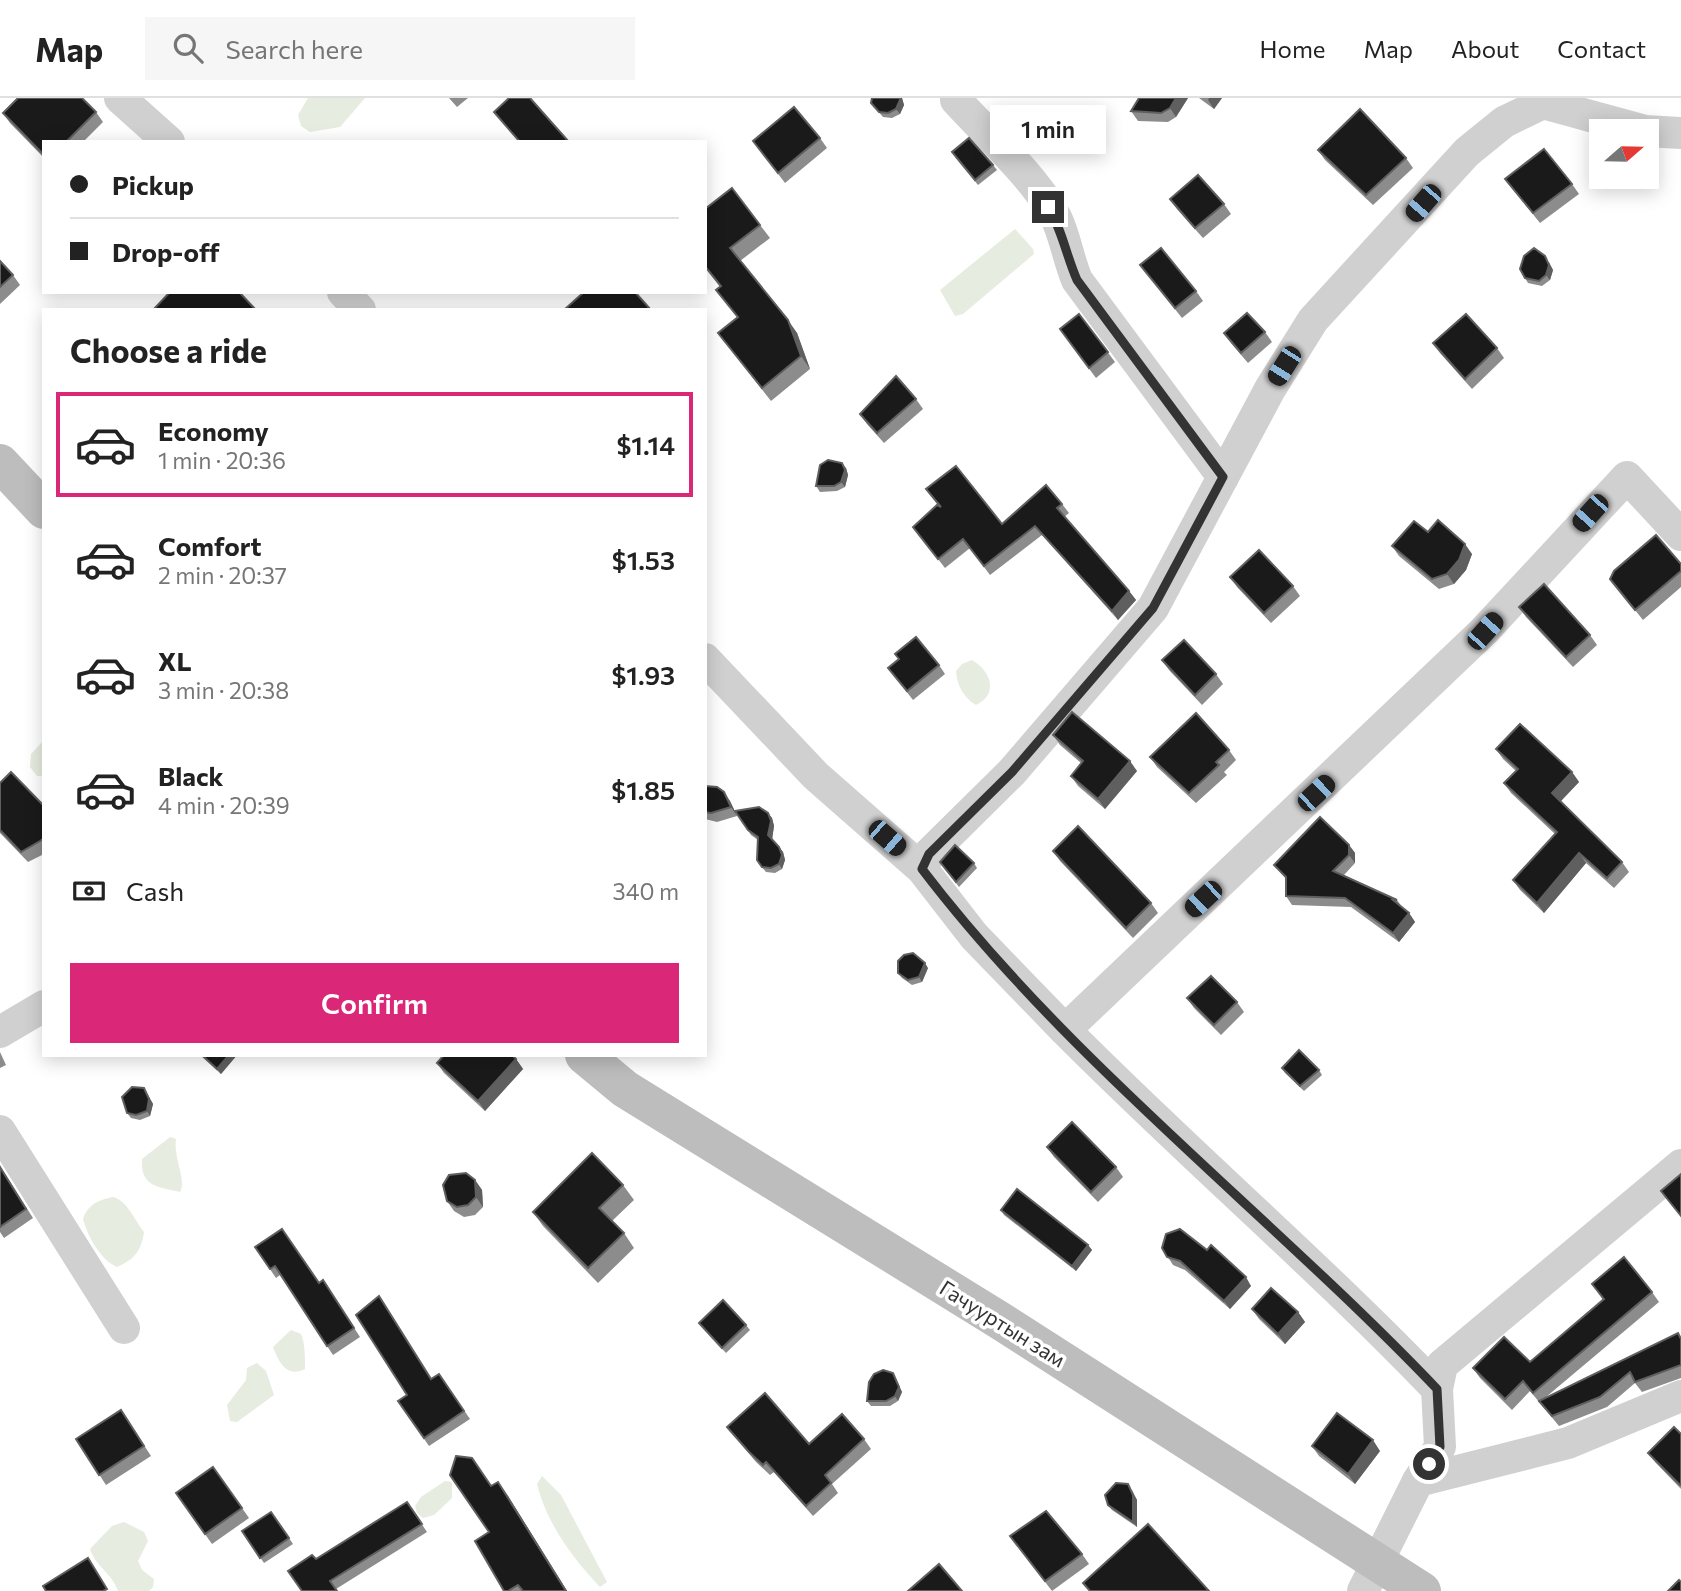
<!DOCTYPE html>
<html lang="en">
<head>
<meta charset="utf-8">
<style>
	:root { --surface:#fff; --page:#f6f6f6; --text:#222; --muted:#767676; --line:#e0e0e0; --accent:#db2777 }
	body { margin:0; font-family:Commissioner,sans-serif; background:var(--page); color:var(--text); height:100vh; display:flex; flex-direction:column; font-size:26px; white-space:nowrap }
	* { box-sizing:border-box; margin:0 }
	p { font-size:23px; color:var(--muted) }
	.icon { flex:none; width:38px; height:38px; fill:none; stroke:currentColor; stroke-width:2; stroke-linecap:round; stroke-linejoin:round }
	.map { position:relative; flex:1; overflow:hidden }
	.sheet { position:absolute; left:42px; top:210px; width:665px; height:749px; display:flex; flex-direction:column; background:var(--surface); border-radius:0px; box-shadow:0 4px 18px #0003 }
	.sheet>* { flex:none }
	.banner { position:absolute; left:42px; top:42px; width:665px; height:154px; border-radius:0px; box-shadow:0 4px 18px #0003; display:grid; align-content:center; height:154px; padding:0 28px; background:var(--surface) }
	.needle { width:46px; rotate:70deg }
	.tools { position:absolute; left:1589px; top:21px; display:grid; gap:14px }
	.tools a { display:grid; place-items:center; width:70px; height:70px; border-radius:0px; background:var(--surface); box-shadow:0 4px 18px #0003; font-size:35px }
	.end { position:absolute; width:32px; height:32px; margin:-16px; border:9px solid #333; background:#fff; box-shadow:0 0 0 4px #fff }
	.from { border-radius:50% }
	.bubble { position:absolute; height:49px; border-radius:0px; background:var(--surface); box-shadow:0 4px 18px #0003; font-size:23px; font-weight:600; line-height:49px; text-align:center }
	.car { position:absolute; width:21px; height:42px; margin:-21px -10px; border-radius:9px; box-shadow:0 0 5px 2px #0007; background:linear-gradient(#222 24%,#8ab4d8 0 40%,#222 0 76%,#8ab4d8 0 86%,#222 0) }
	.banner b { display:flex; align-items:center; gap:24px; height:66px; font-size:26px }
	.banner b+b { border-top:2px solid var(--line) }
	.banner i { width:18px; height:18px; background:var(--text) }
	ul { padding:0; list-style:none }
	li { display:flex; align-items:center; gap:21px; height:105px; margin:0 14px 10px; padding:0 14px; border:4px solid transparent; border-radius:0px }
	li div { flex:1 }
	li b { display:block; font-size:26px }
	li em { font-style:normal; font-weight:600 }
	li.on { border-color:var(--accent) }
	li>.icon { width:63px; height:63px; stroke-width:1.5 }
	h2 { padding:0 28px; font-size:32px; line-height:84px }
	.pay { display:flex; align-items:center; gap:18px; height:77px; padding:0 28px; font-size:26px }
	.pay p { margin-inline-start:auto }
	.primary-button { display:flex; gap:14px; margin-top:auto; padding:14px 28px }
	.primary-button a { flex:1; height:80px; border-radius:0px; background:var(--accent); color:#fff; font-size:28px; font-weight:600; line-height:80px; text-align:center }
	header { display:flex; align-items:center; gap:42px; box-sizing:border-box; height:98px; padding:0 35px; background:var(--surface); border-bottom:2px solid var(--line) }
	header strong { font-size:33px }
	nav { display:flex; gap:38px; margin-inline-start:auto; font-size:24px }
	.search { width:490px; height:63px; background:var(--page); display:flex; align-items:center; gap:18px; box-sizing:border-box; padding:0 24px; border-radius:0px; color:var(--muted); font-size:26px }
	.map>svg:first-child { display:block }
</style>
</head>
<body>
<header>
<strong>Map</strong>
<div class="search"><svg class="icon" aria-label="search" viewBox="0 0 24 24"><circle cx="10" cy="10" r="6"/><path d="M15 15l6 6"/></svg>Search here</div>
<nav><a>Home</a><a>Map</a><a>About</a><a>Contact</a></nav>
</header>
<div class="map">
<svg width="1681" height="1493" viewBox="0 0 1681 1493">
	<rect width="100%" height="100%" fill="#fff"/>
	<g fill="#e6ecdf">
		<polygon points="308,0 365,0 340,29 310,34 301,28 298,17"/>
		<polygon points="1015,131 1033,151 1034,156 963,216 955,218 940,192"/>
		<path d="M972,562c19,11 27,34 4,45 -12,-7 -19,-19 -20,-34l6,-7z"/>
		<polygon points="44,642 44,678 37,678 30,669 31,656"/>
		<path d="M170,1039l6,2c-3,18 11,42 4,53 -21,-5 -40,-5 -38,-33z"/>
		<path d="M113,1099c14,3 22,24 31,35 -3,19 -9,27 -27,35 -17,-8 -29,-30 -34,-48 5,-15 16,-19 30,-22z"/>
		<path d="M291,1232l10,4c4,8 4,25 4,35 -18,9 -26,-6 -32,-22z"/>
		<polygon points="257,1265 266,1273 274,1297 237,1324 230,1323 227,1307 246,1282 247,1270"/>
		<path d="M542,1378l19,19 46,87 -7,5c-27,-28 -54,-65 -63,-103z"/>
		<polygon points="445,1383 452,1384 452,1400 434,1417 423,1420 417,1415 415,1408 421,1399"/>
		<path d="M124,1424l20,10 4,9 -10,20 4,9 12,9 -1,8 -4,4h-31c-6,-18 -22,-24 -28,-42l22,-23z"/>
	</g>
	<g fill="none" stroke-linecap="round" stroke-linejoin="round">
		<g stroke="#d0d0d0" stroke-width="32">
			<polyline points="120,0 169,44"/>
			<path d="M956,2c30,33 85,83 102,122 8,19 11,39 19,58l146,197"/>
			<polyline points="343,194 360,212"/>
			<polyline points="705,561 816,678 922,771"/>
			<polyline points="1065,932 974,838 922,771 929,756 1012,674 1153,510 1270,291 1313,222 1467,54 1504,24 1543,5 1645,33 1681,35"/>
			<polyline points="0,934 44,908"/>
			<polyline points="0,1033 124,1230"/>
			<path d="M1437,1291c-119,-124 -251,-237 -372,-359l419,-399 143,-154 54,58"/>
			<polyline points="1418,1383 1568,1345 1681,1298"/>
			<polyline points="1363,1493 1418,1383 1440,1349 1437,1291 1442,1267 1681,1067"/>
		</g>
		<g stroke="#bdbdbd" stroke-width="38">
			<polyline points="0,365 44,412"/>
			<polyline points="584,957 625,991 999,1222 1422,1493"/>
		</g>
	</g>
	<g fill="#8c8c8c">
		<polygon points="449,0 468,0 457,9"/>
		<polygon points="872,0 902,0 904,7 900,16 892,20 883,19 871,5"/>
		<polygon points="1139,0 1188,0 1176,19 1168,24 1138,23 1131,13"/>
		<polygon points="1199,0 1222,0 1214,11"/>
		<polygon points="96,14 103,24 83,44 44,44 44,60 10,25 3,15"/>
		<polygon points="820,40 827,50 785,85 753,43"/>
		<polygon points="1318,52 1406,60 1413,70 1373,107 1325,62"/>
		<polygon points="955,59 993,67 997,72 978,87"/>
		<polygon points="1505,81 1572,86 1579,96 1540,125"/>
		<polygon points="1170,101 1224,106 1231,116 1203,140 1177,111"/>
		<polygon points="705,111 760,127 770,140 740,163 797,235 810,271 771,303 718,235 738,220 716,192 720,189 705,170"/>
		<polygon points="0,163 13,177 20,187 0,206"/>
		<polygon points="1549,164 1553,172 1550,182 1542,188 1528,185 1525,180"/>
		<polygon points="1140,167 1196,193 1203,203 1182,220"/>
		<polygon points="1079,216 1115,264 1096,280 1067,241"/>
		<polygon points="1265,234 1272,244 1248,265 1231,245 1224,235"/>
		<polygon points="1433,245 1497,250 1504,260 1472,291 1440,255"/>
		<polygon points="916,301 923,311 884,345 867,326 860,316"/>
		<polygon points="846,370 848,377 845,389 837,393 820,394 816,388"/>
		<polygon points="926,391 1002,426 1062,406 1069,415 1064,419 1129,493 1136,502 1118,522 1042,437 990,477 970,450 945,470 913,429 939,408"/>
		<polygon points="1428,434 1472,456 1466,472 1454,486 1439,491 1399,458 1392,448"/>
		<polygon points="1681,466 1681,489 1643,522 1610,481"/>
		<polygon points="1230,479 1293,488 1300,498 1271,525 1237,489"/>
		<polygon points="1519,509 1590,537 1597,547 1573,569 1526,519"/>
		<polygon points="899,561 939,567 945,576 913,602 888,570"/>
		<polygon points="1162,562 1216,576 1223,586 1202,607 1169,572"/>
		<polygon points="1053,637 1137,673 1105,711 1078,688 1071,678 1081,665 1060,647"/>
		<polygon points="1496,651 1572,674 1579,684 1561,703 1622,764 1629,774 1614,790 1586,765 1544,815 1520,792 1513,782 1555,736 1511,695 1504,685 1516,673 1503,661"/>
		<polygon points="1229,652 1236,662 1224,674 1227,677 1196,705 1157,669 1150,659"/>
		<polygon points="0,685 44,708 44,756 28,764 0,735"/>
		<polygon points="705,688 730,703 737,718 717,724 705,721"/>
		<polygon points="735,713 768,715 772,720 774,728 772,741 783,754 785,762 782,771 775,775 766,774 760,767 757,762 758,742 751,737"/>
		<polygon points="1349,747 1355,755 1355,765 1344,777 1397,802 1402,809 1409,815 1415,824 1399,844 1351,809 1292,807 1286,798 1286,781 1274,767"/>
		<polygon points="1053,753 1151,805 1158,815 1133,840 1060,763"/>
		<polygon points="940,764 974,765 977,770 959,789"/>
		<polygon points="928,870 922,884 912,887 902,880 898,875"/>
		<polygon points="1187,900 1237,904 1244,914 1221,937 1194,910"/>
		<polygon points="0,954 6,967 0,970"/>
		<polygon points="200,957 237,957 221,976"/>
		<polygon points="516,961 523,971 485,1013 444,975 437,965"/>
		<polygon points="1282,970 1319,972 1322,977 1304,993 1285,975"/>
		<polygon points="144,990 153,1006 150,1018 140,1022 131,1020 127,1015"/>
		<polygon points="1047,1049 1116,1069 1123,1079 1098,1104 1054,1059"/>
		<polygon points="0,1068 33,1120 4,1140 0,1134"/>
		<polygon points="475,1082 482,1092 483,1109 475,1117 464,1119 454,1113 447,1103"/>
		<polygon points="623,1087 634,1102 612,1123 624,1135 634,1150 598,1185 543,1128 533,1114"/>
		<polygon points="1001,1112 1088,1147 1092,1152 1076,1173 1004,1117"/>
		<polygon points="255,1149 319,1185 323,1182 360,1239 333,1257 280,1177 276,1180"/>
		<polygon points="1162,1150 1207,1152 1251,1188 1230,1211 1185,1172 1173,1167"/>
		<polygon points="1592,1186 1652,1194 1659,1204 1546,1299 1681,1239 1681,1280 1642,1294 1635,1285 1607,1309 1559,1328 1530,1293 1512,1312 1480,1280 1473,1270 1530,1264 1603,1202"/>
		<polygon points="1252,1211 1298,1214 1305,1224 1285,1246 1259,1221"/>
		<polygon points="699,1225 746,1227 750,1232 726,1255"/>
		<polygon points="439,1276 470,1321 429,1348 398,1303"/>
		<polygon points="896,1281 902,1294 898,1303 890,1308 871,1308 867,1303"/>
		<polygon points="121,1312 151,1358 106,1387 76,1341"/>
		<polygon points="727,1329 809,1346 864,1341 871,1351 832,1386 838,1395 813,1418 774,1374 770,1377 756,1364"/>
		<polygon points="1681,1336 1681,1391 1655,1364 1648,1355"/>
		<polygon points="1312,1348 1380,1353 1355,1386 1319,1358"/>
		<polygon points="213,1369 249,1420 212,1446 176,1395"/>
		<polygon points="1132,1392 1137,1402 1137,1429 1112,1412 1108,1407"/>
		<polygon points="508,1398 567,1493 504,1493 489,1434"/>
		<polygon points="407,1404 427,1434 336,1491 316,1461"/>
		<polygon points="271,1414 293,1446 264,1465 242,1433"/>
		<polygon points="1010,1438 1082,1456 1089,1466 1052,1493"/>
	</g>
	<g fill="#5f5f5f">
		<polygon points="900,0 902,0 904,7 900,16 896,11"/>
		<polygon points="1176,0 1188,0 1176,19 1170,10"/>
		<polygon points="1209,0 1222,0 1214,11 1208,2"/>
		<polygon points="1545,158 1553,172 1550,182 1546,177"/>
		<polygon points="788,222 797,235 810,271 801,258"/>
		<polygon points="842,365 846,370 848,377 845,389 841,384"/>
		<polygon points="1465,446 1472,456 1466,472 1454,486 1447,476"/>
		<polygon points="1129,493 1136,502 1118,522 1112,513"/>
		<polygon points="1130,663 1137,673 1105,711 1098,701"/>
		<polygon points="1572,674 1579,684 1559,705 1552,695"/>
		<polygon points="724,694 730,703 737,718 731,709"/>
		<polygon points="768,715 772,720 774,728 772,742 768,737"/>
		<polygon points="1349,747 1355,755 1355,765 1349,757"/>
		<polygon points="779,749 783,754 785,762 782,771 779,766"/>
		<polygon points="1579,755 1586,765 1544,815 1537,805"/>
		<polygon points="1409,815 1415,824 1399,844 1393,835"/>
		<polygon points="925,865 928,870 922,884 919,879"/>
		<polygon points="229,957 237,957 221,976 217,971"/>
		<polygon points="516,961 523,971 485,1013 478,1003"/>
		<polygon points="144,990 153,1006 150,1018 147,1013"/>
		<polygon points="475,1082 482,1092 483,1109 476,1099"/>
		<polygon points="1088,1147 1092,1152 1076,1173 1072,1168"/>
		<polygon points="1246,1179 1251,1188 1230,1211 1224,1203"/>
		<polygon points="1298,1214 1305,1224 1285,1246 1278,1236"/>
		<polygon points="893,1275 902,1294 898,1303 895,1298"/>
		<polygon points="1373,1342 1380,1353 1355,1386 1348,1376"/>
		<polygon points="498,1384 508,1398 567,1493 566,1493"/>
		<polygon points="1128,1386 1137,1402 1137,1429 1133,1424"/>
	</g>
	<g fill="#1a1a1a" stroke="#5f5f5f" stroke-width="2">
		<polygon points="18,0 82,0 96,14 66,44 44,44 44,57 3,15"/>
		<polygon points="509,0 530,0 569,44 520,44 494,14"/>
		<polygon points="872,0 900,0 900,2 896,11 888,15 879,14 871,5"/>
		<polygon points="1139,0 1176,0 1170,10 1161,15 1131,13"/>
		<polygon points="794,9 820,40 778,75 753,43"/>
		<polygon points="1360,11 1406,60 1366,97 1318,52"/>
		<polygon points="969,40 993,67 975,82 952,54"/>
		<polygon points="1544,51 1572,86 1533,115 1505,81"/>
		<polygon points="1198,77 1224,106 1195,130 1170,101"/>
		<polygon points="732,90 760,127 730,150 788,222 801,258 762,290 718,235 738,219 716,192 721,188 705,168 705,111"/>
		<polygon points="1161,150 1196,193 1175,210 1140,167"/>
		<polygon points="1534,150 1545,158 1549,167 1546,177 1539,183 1525,180 1520,171 1524,158"/>
		<polygon points="0,163 13,177 0,189"/>
		<polygon points="170,194 239,194 256,212 153,212"/>
		<polygon points="584,194 635,194 651,212 564,212"/>
		<polygon points="1247,215 1265,234 1241,255 1224,235"/>
		<polygon points="1079,216 1108,254 1089,270 1060,231"/>
		<polygon points="1466,216 1497,250 1465,281 1433,245"/>
		<polygon points="896,278 916,301 877,335 860,316"/>
		<polygon points="828,362 842,365 845,372 841,384 834,388 816,388 820,367"/>
		<polygon points="956,368 1002,426 1046,387 1062,406 1057,410 1129,493 1112,513 1035,428 984,468 963,441 938,461 913,429 937,407 941,409 926,391"/>
		<polygon points="1438,422 1465,446 1459,462 1447,476 1432,481 1392,448 1414,423 1428,434"/>
		<polygon points="1656,437 1681,466 1681,473 1635,512 1610,481 1614,473"/>
		<polygon points="1259,452 1293,488 1264,515 1230,479"/>
		<polygon points="1544,486 1590,537 1566,559 1519,509"/>
		<polygon points="916,539 939,567 907,593 888,570 899,561 895,556"/>
		<polygon points="1184,542 1216,576 1195,597 1162,562"/>
		<polygon points="1072,614 1130,663 1098,701 1071,678 1083,663 1053,637"/>
		<polygon points="1196,615 1229,652 1216,664 1219,667 1189,695 1150,659"/>
		<polygon points="1520,626 1572,674 1552,695 1622,764 1607,780 1579,755 1537,805 1513,782 1557,734 1504,685 1518,671 1496,651"/>
		<polygon points="11,674 44,708 44,740 40,743 21,754 0,732 0,685"/>
		<polygon points="705,688 717,689 724,694 731,709 711,715 705,714"/>
		<polygon points="759,709 768,715 771,723 768,737 779,749 782,757 779,766 771,770 762,769 757,762 758,739 748,732 735,713"/>
		<polygon points="1320,719 1349,747 1349,757 1333,773 1397,802 1393,802 1409,815 1393,835 1345,800 1286,798 1286,779 1274,767"/>
		<polygon points="1078,728 1151,805 1126,830 1053,753"/>
		<polygon points="955,747 974,765 956,784 940,764"/>
		<polygon points="913,855 925,865 919,879 908,882 898,875 898,863 904,857"/>
		<polygon points="1211,878 1237,904 1214,927 1187,900"/>
		<polygon points="1299,952 1319,972 1300,988 1282,970"/>
		<polygon points="202,957 229,957 217,971"/>
		<polygon points="444,957 512,957 516,961 478,1003 437,965"/>
		<polygon points="132,989 144,990 149,1001 147,1013 136,1017 127,1015 122,999"/>
		<polygon points="1072,1024 1116,1069 1091,1094 1047,1049"/>
		<polygon points="592,1055 623,1087 599,1110 624,1135 588,1170 533,1114"/>
		<polygon points="0,1069 26,1111 0,1129"/>
		<polygon points="466,1075 475,1082 476,1099 468,1107 457,1109 447,1103 443,1087 449,1077"/>
		<polygon points="1681,1076 1681,1118 1661,1093"/>
		<polygon points="1017,1091 1088,1147 1072,1168 1001,1112"/>
		<polygon points="282,1131 319,1185 323,1182 354,1230 327,1248 275,1168 270,1171 255,1149"/>
		<polygon points="1180,1131 1207,1152 1211,1147 1246,1179 1224,1203 1180,1163 1167,1159 1162,1150 1166,1136"/>
		<polygon points="1624,1159 1652,1194 1533,1295 1523,1283 1505,1301 1473,1270 1504,1239 1530,1264 1604,1201 1592,1186"/>
		<polygon points="1271,1190 1298,1214 1278,1236 1252,1211"/>
		<polygon points="379,1198 431,1281 439,1276 464,1313 424,1340 398,1303 407,1297 356,1217"/>
		<polygon points="723,1202 746,1227 722,1250 699,1225"/>
		<polygon points="1678,1235 1681,1241 1681,1267 1635,1284 1630,1274 1600,1299 1552,1318 1539,1303"/>
		<polygon points="883,1272 893,1275 899,1289 895,1298 886,1303 867,1303 869,1284 874,1276"/>
		<polygon points="765,1295 809,1346 842,1316 864,1341 825,1377 831,1385 806,1408 766,1364 763,1367 749,1354 727,1329"/>
		<polygon points="121,1312 144,1348 99,1377 76,1341"/>
		<polygon points="1337,1315 1373,1342 1348,1376 1312,1348"/>
		<polygon points="1674,1329 1681,1336 1681,1387 1680,1387 1648,1355"/>
		<polygon points="456,1358 472,1360 491,1388 498,1384 566,1493 523,1493 518,1487 508,1493 504,1493 475,1443 489,1434 450,1377"/>
		<polygon points="213,1369 242,1410 205,1436 176,1395"/>
		<polygon points="1116,1385 1128,1386 1133,1397 1133,1424 1108,1407 1105,1397"/>
		<polygon points="407,1404 422,1426 330,1483 337,1493 302,1493 288,1473 312,1457 316,1461"/>
		<polygon points="1046,1413 1082,1456 1045,1483 1010,1438"/>
		<polygon points="271,1414 289,1440 260,1460 242,1433"/>
		<polygon points="1148,1426 1209,1493 1090,1493 1083,1485"/>
		<polygon points="88,1460 107,1491 103,1493 46,1493 43,1488"/>
		<polygon points="939,1466 962,1493 908,1493"/>
		<polygon points="1679,1482 1681,1484 1681,1493 1668,1493"/>
	</g>
	<g fill="none" stroke-linecap="round" stroke-linejoin="round">
		<path stroke="#333" stroke-width="9" d="M1048,109c14,22 18,48 29,73l146,197 -70,131 -141,164 -83,82 -7,15c148,194 347,344 515,520l3,58 -11,17"/>
	</g>
	<g text-anchor="middle" dominant-baseline="central" stroke-width="7" stroke-linejoin="round" paint-order="stroke">
		<g font-size="21" fill="#333" stroke="#fff">
			<text transform="translate(1003 1225) rotate(32)">Гачууртын зам</text>
		</g>
	</g>
</svg>
<div class="tools">
<a><svg class="needle" viewBox="-14 -14 28 28"><path d="M0-13l5 13h-10z" fill="#e53935"/><path d="M0 13l5-13h-10z" fill="#767676"/></svg></a>
</div>
<i class="end from" style="left:1429px;top:1366px"></i>
<i class="end" style="left:1048px;top:109px"></i>
<div class="bubble" style="left:990px;top:7px;width:116px">1 min</div>
<i class="car" style="left:1423px;top:105px;rotate:221deg"></i>
<i class="car" style="left:1284px;top:268px;rotate:212deg"></i>
<i class="car" style="left:1590px;top:415px;rotate:222deg"></i>
<i class="car" style="left:1485px;top:533px;rotate:42deg"></i>
<i class="car" style="left:1316px;top:695px;rotate:47deg"></i>
<i class="car" style="left:887px;top:740px;rotate:131deg"></i>
<i class="car" style="left:1203px;top:801px;rotate:227deg"></i>
<div class="banner">
<b><i class="from"></i>Pickup</b>
<b><i></i>Drop-off</b>
</div>
<section class="sheet">
<h2>Choose a ride</h2>
<ul>
<li class="on"><svg class="icon" aria-label="car" viewBox="0 0 24 24"><path d="M5 17H2v-5l4-1 3-4h7l3 4 3 1v5h-3M9 17h6M6 11h13"/><circle cx="7" cy="17" r="2"/><circle cx="17" cy="17" r="2"/></svg><div><b>Economy</b><p>1 min · 20:36</p></div><em>$1.14</em></li>
<li><svg class="icon" aria-label="car" viewBox="0 0 24 24"><path d="M5 17H2v-5l4-1 3-4h7l3 4 3 1v5h-3M9 17h6M6 11h13"/><circle cx="7" cy="17" r="2"/><circle cx="17" cy="17" r="2"/></svg><div><b>Comfort</b><p>2 min · 20:37</p></div><em>$1.53</em></li>
<li><svg class="icon" aria-label="car" viewBox="0 0 24 24"><path d="M5 17H2v-5l4-1 3-4h7l3 4 3 1v5h-3M9 17h6M6 11h13"/><circle cx="7" cy="17" r="2"/><circle cx="17" cy="17" r="2"/></svg><div><b>XL</b><p>3 min · 20:38</p></div><em>$1.93</em></li>
<li><svg class="icon" aria-label="car" viewBox="0 0 24 24"><path d="M5 17H2v-5l4-1 3-4h7l3 4 3 1v5h-3M9 17h6M6 11h13"/><circle cx="7" cy="17" r="2"/><circle cx="17" cy="17" r="2"/></svg><div><b>Black</b><p>4 min · 20:39</p></div><em>$1.85</em></li>
</ul>
<div class="pay"><svg class="icon" aria-label="cash" viewBox="0 0 24 24"><path d="M3 7h18v10H3z"/><circle cx="12" cy="12" r="2"/></svg>Cash<p>340 m</p></div>
<div class="primary-button"><a>Confirm</a></div>
</section>
</div>
</body>
</html>
